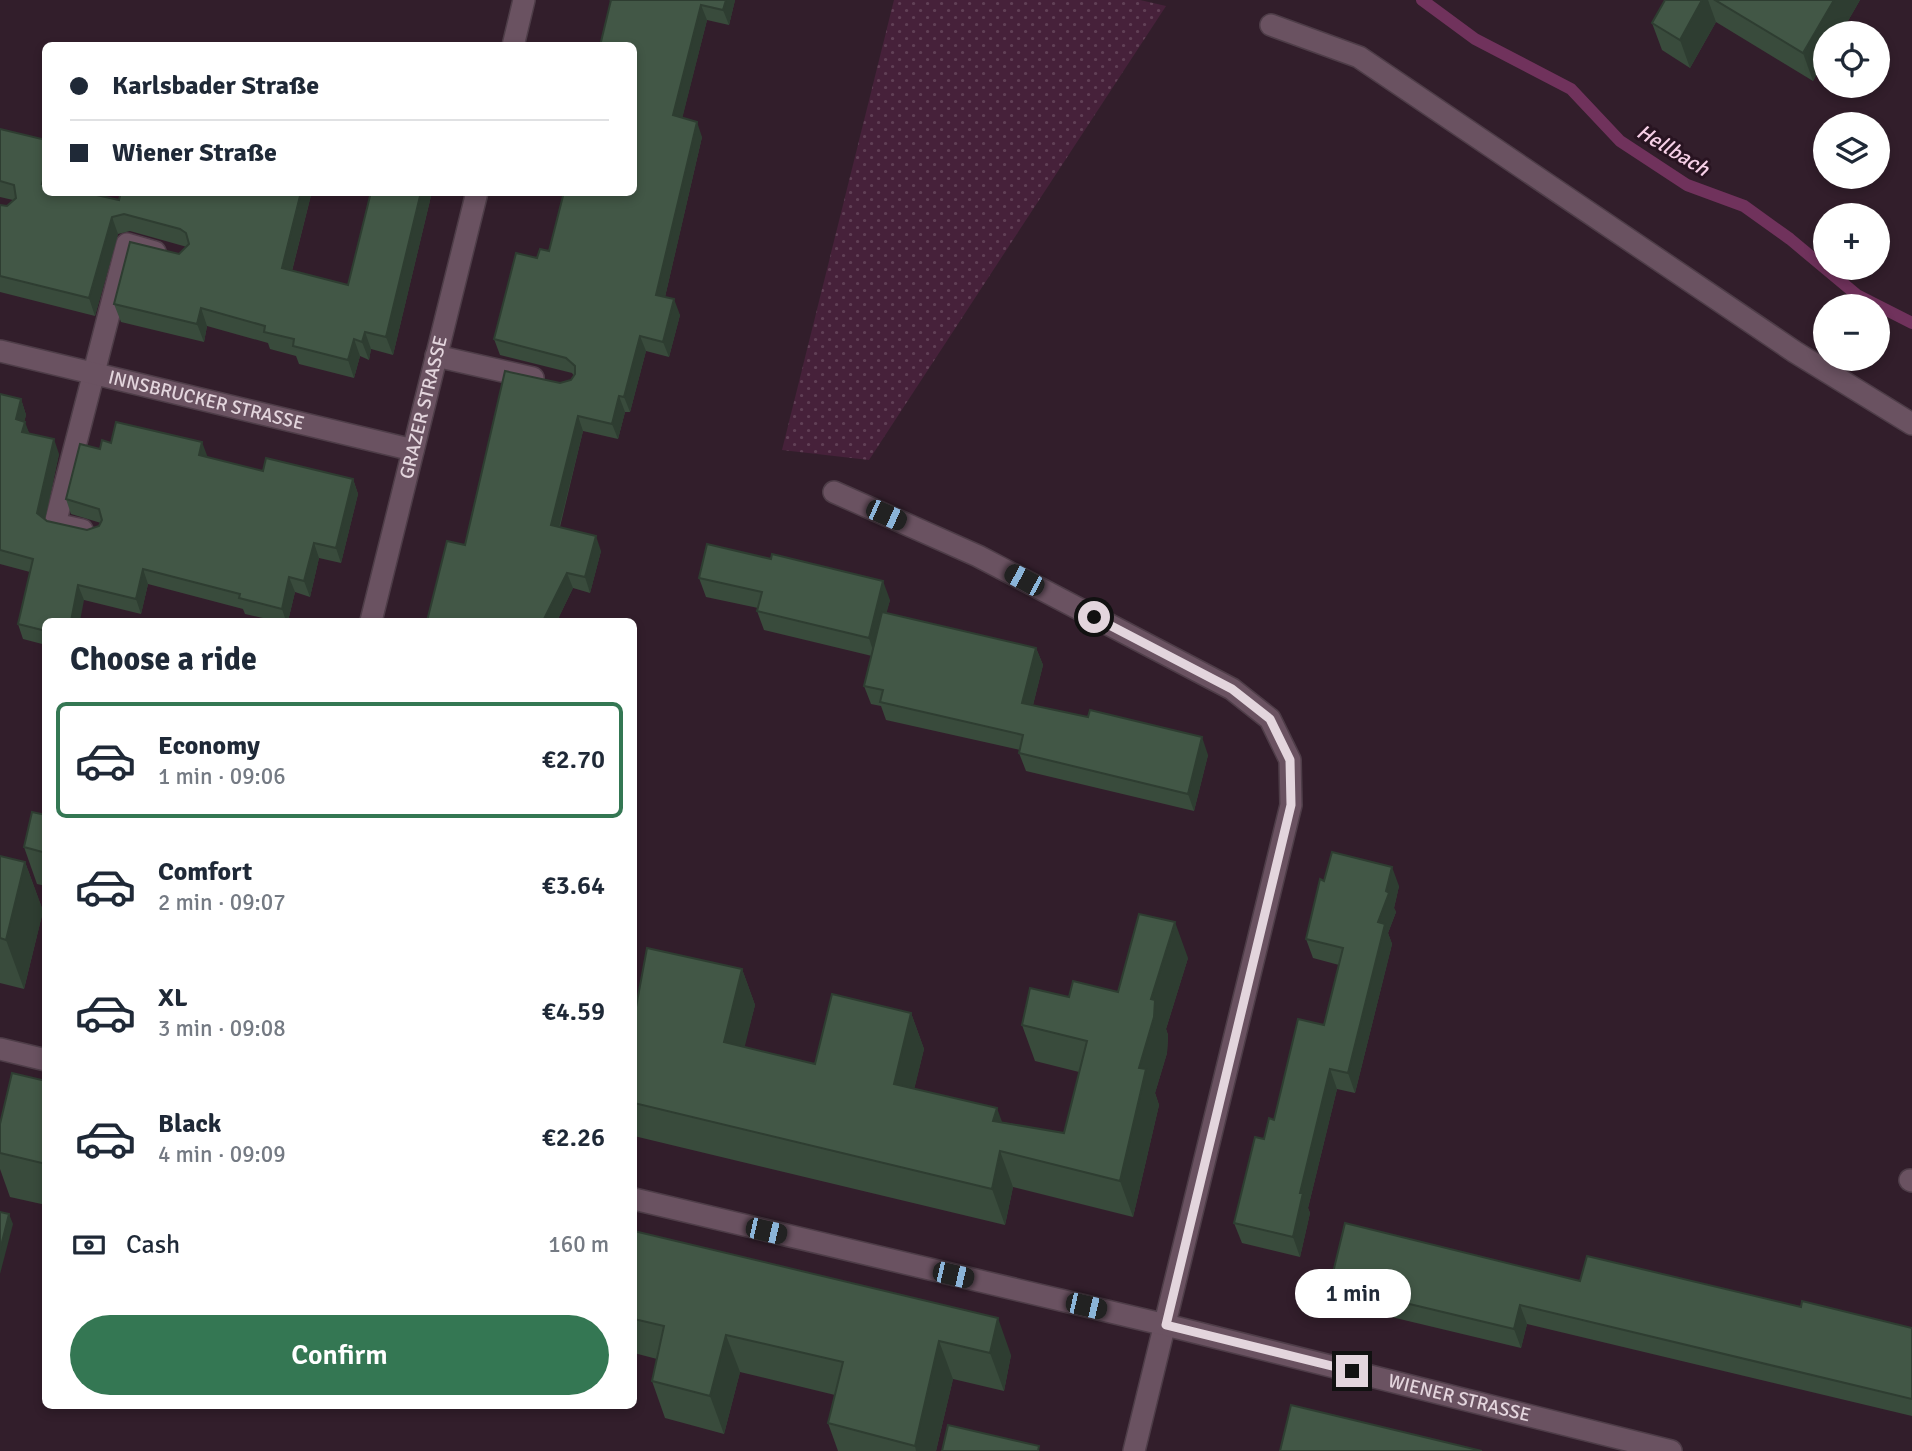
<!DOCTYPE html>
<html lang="en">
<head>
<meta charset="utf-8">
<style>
	:root { --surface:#fff; --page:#f2f2f3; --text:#1f2937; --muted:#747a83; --line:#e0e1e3; --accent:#347753 }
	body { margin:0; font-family:Signika,sans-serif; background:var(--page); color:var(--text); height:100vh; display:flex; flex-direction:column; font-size:26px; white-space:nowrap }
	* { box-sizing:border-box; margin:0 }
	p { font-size:23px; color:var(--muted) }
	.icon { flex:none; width:38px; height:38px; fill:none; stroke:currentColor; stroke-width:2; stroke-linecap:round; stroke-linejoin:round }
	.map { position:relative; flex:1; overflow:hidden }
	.drawer { position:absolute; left:42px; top:618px; width:595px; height:791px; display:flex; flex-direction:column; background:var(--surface); border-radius:10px; box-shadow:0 4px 10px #0003 }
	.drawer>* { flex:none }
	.guide { position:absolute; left:42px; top:42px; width:595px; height:154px; border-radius:10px; box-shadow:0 4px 10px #0003; display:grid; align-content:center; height:154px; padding:0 28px; background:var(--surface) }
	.tools { position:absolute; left:1813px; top:21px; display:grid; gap:14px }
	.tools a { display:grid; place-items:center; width:77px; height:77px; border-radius:50%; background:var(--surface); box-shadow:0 4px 10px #0003; font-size:35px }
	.end { position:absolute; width:32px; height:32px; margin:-16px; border:9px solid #e3d5dd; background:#111; box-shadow:0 0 0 4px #111 }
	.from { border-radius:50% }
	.bubble { position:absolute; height:49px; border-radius:24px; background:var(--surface); box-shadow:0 4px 10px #0003; font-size:23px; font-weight:600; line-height:49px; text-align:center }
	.car { position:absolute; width:21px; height:42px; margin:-21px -10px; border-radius:9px; box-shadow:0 0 5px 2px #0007; background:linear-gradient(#222 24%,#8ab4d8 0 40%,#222 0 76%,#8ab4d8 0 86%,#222 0) }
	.guide b { display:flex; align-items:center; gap:24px; height:66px; font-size:26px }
	.guide b+b { border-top:2px solid var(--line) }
	.guide i { width:18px; height:18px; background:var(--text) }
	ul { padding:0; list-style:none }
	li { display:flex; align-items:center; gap:21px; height:116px; margin:0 14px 10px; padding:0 14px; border:4px solid transparent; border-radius:10px }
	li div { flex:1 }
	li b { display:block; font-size:26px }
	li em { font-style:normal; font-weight:600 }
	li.active { border-color:var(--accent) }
	li>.icon { width:63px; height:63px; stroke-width:1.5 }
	h2 { padding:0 28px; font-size:32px; line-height:84px }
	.pay { display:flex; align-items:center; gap:18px; height:77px; padding:0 28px; font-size:26px }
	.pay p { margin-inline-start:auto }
	.button { display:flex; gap:14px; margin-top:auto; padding:14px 28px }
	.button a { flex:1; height:80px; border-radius:42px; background:var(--accent); color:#fff; font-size:28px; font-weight:600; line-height:80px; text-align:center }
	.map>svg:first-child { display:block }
</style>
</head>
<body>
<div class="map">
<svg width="1912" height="1451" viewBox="0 0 1912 1451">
	<defs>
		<pattern id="green-dots" width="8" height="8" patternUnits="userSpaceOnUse" patternTransform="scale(1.75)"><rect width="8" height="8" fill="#46213a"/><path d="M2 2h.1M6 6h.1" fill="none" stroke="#614056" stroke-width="1.8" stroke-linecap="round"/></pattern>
	</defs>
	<rect width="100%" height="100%" fill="#321e2b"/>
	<polygon fill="url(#green-dots)" points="894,0 1140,0 1166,6 869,460 782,450"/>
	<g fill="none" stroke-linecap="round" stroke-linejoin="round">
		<polyline stroke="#70325c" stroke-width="12" points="1422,0 1475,39 1571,89 1620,141 1687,185 1744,206 1790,239 1857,295 1912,323"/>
		<g stroke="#4e3d48" stroke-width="24">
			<g id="service">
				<polyline points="1271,25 1359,57 1795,352 1912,424"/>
				<polyline points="436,356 533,378"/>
				<polyline points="82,530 55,524 127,244 155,252"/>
				<polyline points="1910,1180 1912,1181"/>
			</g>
		</g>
		<g stroke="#4e3d48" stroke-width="24">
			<g id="minor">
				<polyline points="513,46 524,0"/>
				<path id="s1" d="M0,351l413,99"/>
				<polyline points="834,492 978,556 1232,689 1270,719 1290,760 1291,805 1134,1451"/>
				<path id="s2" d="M371,621l106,-429"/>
				<polyline points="0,1049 46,1060"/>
				<path id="s3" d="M634,1199l532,126 505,126"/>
			</g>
		</g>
		<use href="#service" stroke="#6a5261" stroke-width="21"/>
		<use href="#minor" stroke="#6a5261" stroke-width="21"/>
	</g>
	<g fill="#394b3c">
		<polygon points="609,0 735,0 729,25 707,20 682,118 702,137 665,297 680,315 669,357 646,351 630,412 625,412 618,439 583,431 560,527 601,551 590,593 573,588 557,621 427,621 465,545 560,383 571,380 574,376 572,373 500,355 494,339 537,258 549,251 611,1"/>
		<polygon points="1665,0 1860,0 1841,33 1825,33 1825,59 1813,81 1716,22 1690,68 1662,50 1652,23"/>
		<polygon points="0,129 46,192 119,200 311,195 292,271 348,285 371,192 432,192 393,355 371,349 369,360 360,356 354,378 299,364 296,356 270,349 268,343 207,326 204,342 121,322 114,304 179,254 187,247 130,231 118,234 95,316 0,292 0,205 7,206 13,200 0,197"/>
		<polygon points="0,394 21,399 26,415 24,422 29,433 59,454 45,520 47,521 87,530 99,526 101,523 71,514 66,499 100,449 111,443 207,457 263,471 353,479 358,494 341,563 319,558 310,597 295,592 288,621 276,621 245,614 243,609 148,584 141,614 84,600 46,621 46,645 23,639 18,624 30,572 0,564"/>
		<polygon points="699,578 890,600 886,613 1036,648 1043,665 1033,705 1208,755 1194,811 1026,771 1019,753 1020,750 886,720 881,706 871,704 864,686 872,656 764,630 757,611 758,608 706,597"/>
		<polygon points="46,815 46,886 37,884 24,847"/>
		<polygon points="0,856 25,862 43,911 24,989 0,983"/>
		<polygon points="1324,881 1399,886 1394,908 1396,912 1388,933 1392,944 1355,1093 1337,1089 1308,1208 1310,1213 1300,1257 1242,1243 1234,1223 1264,1139 1324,1025 1339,965 1313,958 1306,939"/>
		<polygon points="1188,958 1166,1029 1168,1035 1167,1053 1155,1093 1159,1105 1133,1217 1013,1187 1005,1225 634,1136 634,1018 742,969 755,1005 744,1047 815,1064 911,1013 924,1049 914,1089 1002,1122 1064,1133 1079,1072 1035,1061 1022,1025 1069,997 1118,992"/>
		<polygon points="46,1081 46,1205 10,1197 0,1169 0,1124"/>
		<polygon points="634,1231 1011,1355 1004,1391 953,1379 936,1451 838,1451 828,1423 835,1395 740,1372 724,1434 665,1418 652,1381 657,1359 634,1353"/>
		<polygon points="1580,1281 1801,1307 1912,1328 1912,1416 1527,1324 1521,1348 1337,1304 1330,1285"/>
	</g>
	<g fill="#2e3d31">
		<polygon points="726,0 735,0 729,25 723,10"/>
		<polygon points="1702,0 1708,0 1716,22 1690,68 1680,40"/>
		<polygon points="1834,0 1860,0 1841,33 1825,33 1825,59 1813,81 1803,53"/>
		<polygon points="701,5 707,20 679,131 673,115"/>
		<polygon points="697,122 702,137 662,310 656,295"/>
		<polygon points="301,192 310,192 311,195 288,286 282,268"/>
		<polygon points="421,192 432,192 393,355 386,337"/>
		<polygon points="112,217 118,234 95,316 89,298"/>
		<polygon points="674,299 680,315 669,357 663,342"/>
		<polygon points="201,308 207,326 204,342 197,324"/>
		<polygon points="365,332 371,349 369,360 362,342"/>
		<polygon points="640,336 646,351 630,412 624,397"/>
		<polygon points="354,339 360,356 354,378 348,360"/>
		<polygon points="619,396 625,412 618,439 612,424"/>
		<polygon points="21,399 26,415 21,435 16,419"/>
		<polygon points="578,416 583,431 556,540 551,525"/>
		<polygon points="25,422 31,438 22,432"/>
		<polygon points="54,439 59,454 43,528 37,513"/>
		<polygon points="202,442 208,458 199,455"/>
		<polygon points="353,479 358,494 341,563 336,548"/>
		<polygon points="596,536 601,551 590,593 585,577"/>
		<polygon points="314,543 319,558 310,597 304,581"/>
		<polygon points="143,569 148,584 141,614 136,599"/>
		<polygon points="567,573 573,588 557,621 543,621"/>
		<polygon points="289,577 295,592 288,621 286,621 282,609"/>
		<polygon points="883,581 890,600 875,657 869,638"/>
		<polygon points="78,585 84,600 80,621 71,621"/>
		<polygon points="1036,648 1043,665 1029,721 1022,703"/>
		<polygon points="1202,737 1208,755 1194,811 1188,794"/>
		<polygon points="25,862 43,911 24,989 6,940"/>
		<polygon points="1392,867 1399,886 1394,908 1396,912 1388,933 1392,944 1355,1093 1348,1073 1378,922"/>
		<polygon points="1175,922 1188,958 1166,1029 1168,1035 1167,1053 1155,1093 1159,1105 1133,1217 1120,1181 1151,999"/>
		<polygon points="742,969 755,1005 737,1078 724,1042"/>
		<polygon points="911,1013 924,1049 907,1119 894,1084"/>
		<polygon points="1330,1069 1337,1089 1308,1208 1310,1213 1300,1257 1293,1237 1300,1193"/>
		<polygon points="997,1108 1010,1144 993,1121"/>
		<polygon points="1000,1151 1013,1187 1005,1225 992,1189"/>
		<polygon points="9,1214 13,1224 0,1274 0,1250"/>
		<polygon points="1520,1305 1527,1324 1521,1348 1514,1329"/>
		<polygon points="998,1318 1011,1355 1004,1391 990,1353"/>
		<polygon points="726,1335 740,1372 724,1434 710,1396"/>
		<polygon points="939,1341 953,1379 936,1451 916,1451 915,1446"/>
	</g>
	<g fill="#425746" stroke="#2e3d31" stroke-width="2">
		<polygon points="611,0 726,0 723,10 701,5 673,115 697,122 656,295 674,299 663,342 640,336 624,397 619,396 612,424 578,416 551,525 596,536 585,577 567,573 543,621 427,621 447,541 465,545 505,371 560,383 571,380 575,374 575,366 566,358 494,339 516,253 537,258 540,249 549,251 564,192 634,192 634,46 600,46"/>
		<polygon points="1665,0 1702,0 1680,40 1652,23"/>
		<polygon points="1715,0 1834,0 1803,53"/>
		<polygon points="0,129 46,140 46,171 42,184 46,185 46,192 83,192 119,200 121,192 301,192 282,268 348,285 371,192 421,192 386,337 365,332 362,342 354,339 348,360 293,346 294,339 264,332 265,326 201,308 197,324 114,304 130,242 179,254 189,244 186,233 180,229 124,214 112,217 89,298 0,276 0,205 7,206 16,198 14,185 0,181"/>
		<polygon points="0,394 21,399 16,419 25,422 22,432 54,439 37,513 47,521 87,530 99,526 102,520 99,509 66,499 80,444 100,449 102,440 111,443 116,422 202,442 199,455 263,471 266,458 353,479 336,548 314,543 304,581 289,577 282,609 239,598 240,594 143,569 136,599 78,585 71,621 46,621 46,631 18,624 33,559 0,550"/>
		<polygon points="707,544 771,559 772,554 883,581 869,638 757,611 762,592 699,578"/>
		<polygon points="882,612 1036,648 1022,703 1088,717 1090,710 1202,737 1188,794 1019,753 1023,735 880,702 883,690 864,686"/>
		<polygon points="32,812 46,815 46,853 24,847"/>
		<polygon points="1332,852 1392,867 1386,891 1389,893 1378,922 1385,924 1348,1073 1330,1069 1300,1193 1303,1193 1293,1237 1234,1223 1255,1137 1264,1139 1269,1118 1274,1120 1298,1019 1324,1025 1343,948 1306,939 1320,879 1324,881"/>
		<polygon points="0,856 25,862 6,940 0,938"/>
		<polygon points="1139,914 1175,922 1151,999 1155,1000 1154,1017 1139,1068 1146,1069 1120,1181 1000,1151 992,1189 634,1103 634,1018 647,948 742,969 724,1042 815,1064 832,994 911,1013 894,1084 997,1108 993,1121 1064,1133 1087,1041 1022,1025 1030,988 1069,997 1073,981 1118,992"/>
		<polygon points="12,1073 46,1081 46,1164 0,1153 0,1124"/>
		<polygon points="0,1212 9,1214 0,1250"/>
		<polygon points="1345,1223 1580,1281 1587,1256 1801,1307 1802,1301 1912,1328 1912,1399 1520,1305 1514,1329 1330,1285"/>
		<polygon points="634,1231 998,1318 990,1353 939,1341 915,1446 828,1423 843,1362 726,1335 710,1396 652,1381 664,1326 634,1319"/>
		<polygon points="1291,1405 1482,1451 1280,1451"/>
		<polygon points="948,1425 1039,1446 1038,1451 942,1451"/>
	</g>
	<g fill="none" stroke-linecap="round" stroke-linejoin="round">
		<polyline stroke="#e3d5dd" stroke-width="9" points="1094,617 1232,689 1270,719 1290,760 1291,805 1166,1325 1352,1371"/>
	</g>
	<g text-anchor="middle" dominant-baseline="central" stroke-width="6" stroke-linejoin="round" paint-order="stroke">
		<g font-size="19" fill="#e3d5dd" stroke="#281421">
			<text stroke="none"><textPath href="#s1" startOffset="212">INNSBRUCKER STRASSE</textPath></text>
			<text stroke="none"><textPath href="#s2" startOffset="220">GRAZER STRASSE</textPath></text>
			<text stroke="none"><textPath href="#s3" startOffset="849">WIENER STRASSE</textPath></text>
		</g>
		<g font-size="21" font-style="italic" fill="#f7d0e7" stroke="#281421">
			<text transform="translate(1673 150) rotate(31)">Hellbach</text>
		</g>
	</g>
</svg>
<div class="tools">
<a><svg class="icon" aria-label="locate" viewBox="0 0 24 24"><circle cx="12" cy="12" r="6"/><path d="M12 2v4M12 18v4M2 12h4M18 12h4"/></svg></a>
<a><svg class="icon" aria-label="layers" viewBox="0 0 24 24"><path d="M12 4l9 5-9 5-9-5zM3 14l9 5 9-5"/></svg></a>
<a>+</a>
<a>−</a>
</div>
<i class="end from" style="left:1094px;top:617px"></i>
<i class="end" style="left:1352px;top:1371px"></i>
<div class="bubble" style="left:1295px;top:1269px;width:116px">1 min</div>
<i class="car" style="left:886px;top:515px;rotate:114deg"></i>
<i class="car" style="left:1024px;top:580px;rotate:298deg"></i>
<i class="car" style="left:766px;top:1231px;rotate:103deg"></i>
<i class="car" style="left:953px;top:1275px;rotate:103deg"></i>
<i class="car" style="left:1086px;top:1306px;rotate:103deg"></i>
<div class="guide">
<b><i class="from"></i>Karlsbader Straße</b>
<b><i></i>Wiener Straße</b>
</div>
<section class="drawer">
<h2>Choose a ride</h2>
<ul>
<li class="active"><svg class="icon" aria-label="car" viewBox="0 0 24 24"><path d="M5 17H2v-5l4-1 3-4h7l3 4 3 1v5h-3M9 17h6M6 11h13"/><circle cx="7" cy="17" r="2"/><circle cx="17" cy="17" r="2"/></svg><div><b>Economy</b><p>1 min · 09:06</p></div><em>€2.70</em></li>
<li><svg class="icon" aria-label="car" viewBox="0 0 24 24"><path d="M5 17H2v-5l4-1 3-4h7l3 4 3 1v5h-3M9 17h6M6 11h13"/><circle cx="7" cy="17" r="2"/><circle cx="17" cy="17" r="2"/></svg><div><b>Comfort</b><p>2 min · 09:07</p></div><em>€3.64</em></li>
<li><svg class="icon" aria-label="car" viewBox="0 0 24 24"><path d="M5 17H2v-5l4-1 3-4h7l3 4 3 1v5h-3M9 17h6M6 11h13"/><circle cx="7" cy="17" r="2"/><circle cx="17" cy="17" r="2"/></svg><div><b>XL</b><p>3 min · 09:08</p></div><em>€4.59</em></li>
<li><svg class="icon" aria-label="car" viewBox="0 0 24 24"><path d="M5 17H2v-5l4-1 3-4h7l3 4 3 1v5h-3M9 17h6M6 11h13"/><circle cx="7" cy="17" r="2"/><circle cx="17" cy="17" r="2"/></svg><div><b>Black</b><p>4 min · 09:09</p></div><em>€2.26</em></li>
</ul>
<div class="pay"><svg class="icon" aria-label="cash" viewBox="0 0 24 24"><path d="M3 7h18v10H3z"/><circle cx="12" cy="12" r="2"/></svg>Cash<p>160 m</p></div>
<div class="button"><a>Confirm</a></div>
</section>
</div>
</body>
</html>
